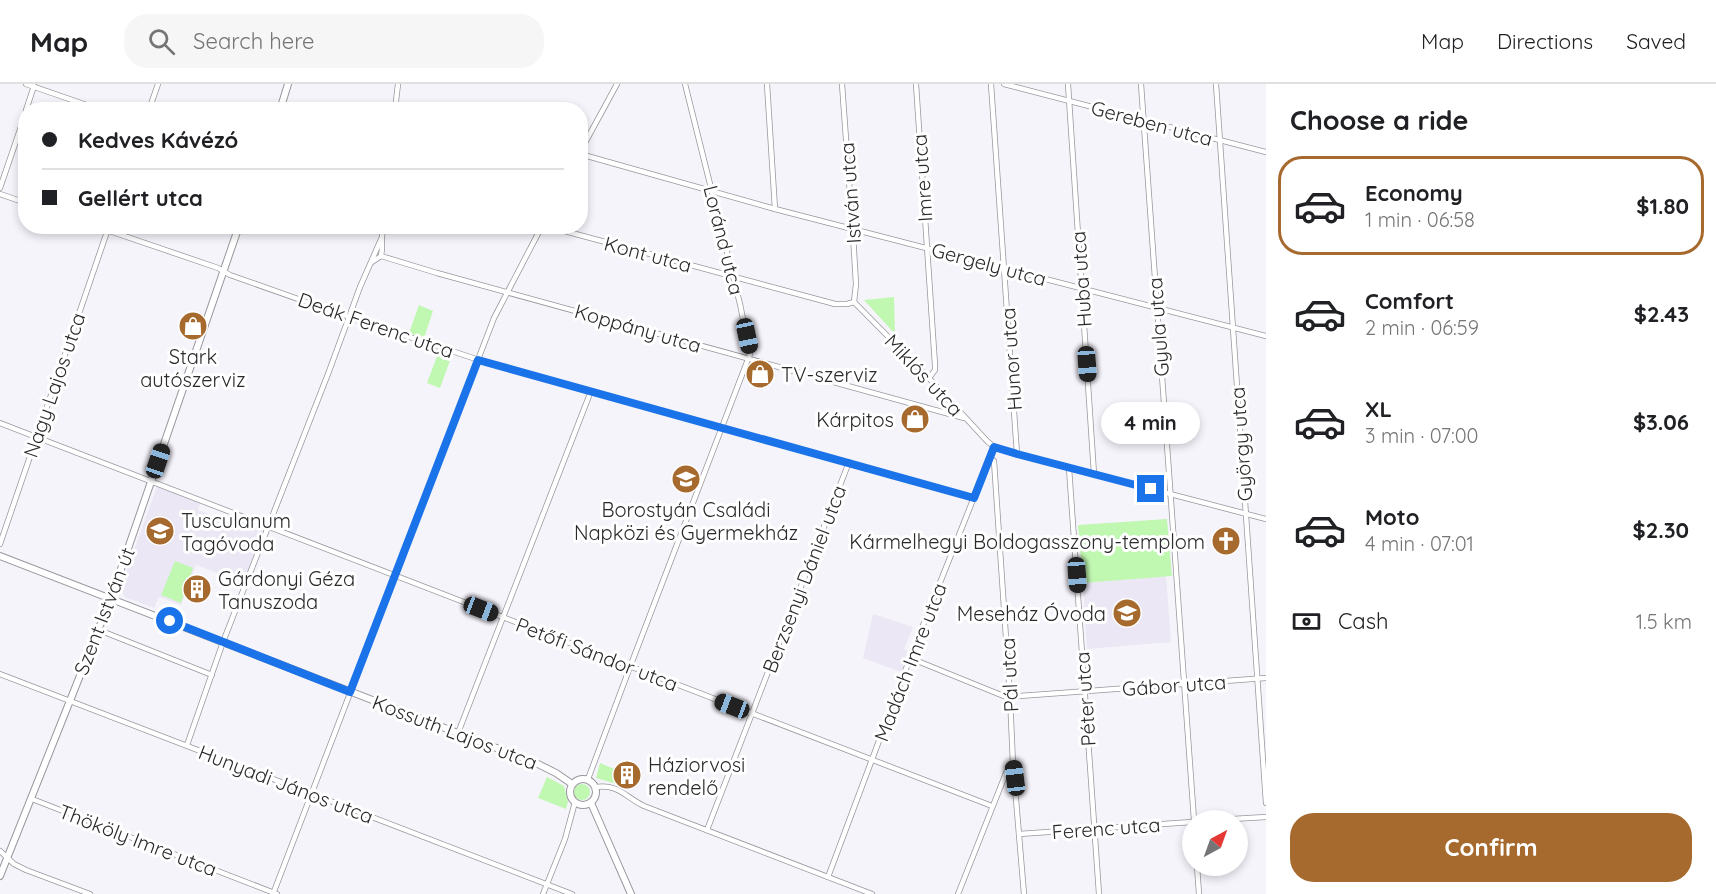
<!DOCTYPE html>
<html lang="en">
<head>
<meta charset="utf-8">
<style>
	:root { --surface:#fff; --page:#f6f6f6; --text:#202124; --muted:#757577; --line:#e0e0e0; --accent:#a76a2e }
	body { margin:0; font-family:Quicksand,sans-serif; background:var(--page); color:var(--text); height:100vh; display:flex; flex-direction:column; font-size:22px; white-space:nowrap }
	* { box-sizing:border-box; margin:0 }
	p { font-size:20px; color:var(--muted) }
	.icon { flex:none; width:33px; height:33px; fill:none; stroke:currentColor; stroke-width:2; stroke-linecap:round; stroke-linejoin:round }
	.map { position:relative; flex:1; overflow:hidden }
	.sheet { display:flex; flex-direction:column; background:var(--surface); width:450px }
	.sheet>* { flex:none }
	.banner { position:absolute; left:18px; top:18px; width:570px; height:132px; border-radius:24px; box-shadow:0 3px 9px #0003; display:grid; align-content:center; height:132px; padding:0 24px; background:var(--surface) }
	.needle { width:39px; rotate:41deg }
	.fabs { position:absolute; left:1182px; top:726px; display:grid; gap:12px }
	.fabs a { display:grid; place-items:center; width:66px; height:66px; border-radius:50%; background:var(--surface); box-shadow:0 3px 9px #0003; font-size:30px }
	.end { position:absolute; width:27px; height:27px; margin:-14px; border:8px solid #1a73e8; background:#fff; box-shadow:0 0 0 3px #fff }
	.from { border-radius:50% }
	.bubble { position:absolute; height:42px; border-radius:21px; background:var(--surface); box-shadow:0 3px 9px #0003; font-size:20px; font-weight:800; line-height:42px; text-align:center }
	.car { position:absolute; width:18px; height:36px; margin:-18px -9px; border-radius:8px; box-shadow:0 0 4px 2px #0007; background:linear-gradient(#222 24%,#8ab4d8 0 40%,#222 0 76%,#8ab4d8 0 86%,#222 0) }
	.banner b { display:flex; align-items:center; gap:21px; height:57px; font-size:22px }
	.banner b+b { border-top:2px solid var(--line) }
	.banner i { width:15px; height:15px; background:var(--text) }
	ul { padding:0; list-style:none }
	li { display:flex; align-items:center; gap:18px; height:99px; margin:0 12px 9px; padding:0 12px; border:3px solid transparent; border-radius:24px }
	li div { flex:1 }
	li b { display:block; font-size:22px }
	li em { font-style:normal; font-weight:800 }
	li.active { border-color:var(--accent) }
	li>.icon { width:54px; height:54px; stroke-width:1.5 }
	h2 { padding:0 24px; font-size:27px; line-height:72px }
	.pay { display:flex; align-items:center; gap:15px; height:66px; padding:0 24px; font-size:22px }
	.pay p { margin-inline-start:auto }
	.cta { display:flex; gap:12px; margin-top:auto; padding:12px 24px }
	.cta a { flex:1; height:69px; border-radius:24px; background:var(--accent); color:#fff; font-size:24px; font-weight:800; line-height:69px; text-align:center }
	header { display:flex; align-items:center; gap:36px; box-sizing:border-box; height:84px; padding:0 30px; background:var(--surface); border-bottom:2px solid var(--line) }
	header strong { font-size:28px }
	nav { display:flex; gap:33px; margin-inline-start:auto; font-size:21px }
	.search { width:420px; height:54px; background:var(--page); display:flex; align-items:center; gap:15px; box-sizing:border-box; padding:0 21px; border-radius:24px; color:var(--muted); font-size:22px }
	main { display:flex; flex:1; min-height:0 }
	.map>svg:first-child { display:block }
</style>
</head>
<body>
<header>
<strong>Map</strong>
<div class="search"><svg class="icon" aria-label="search" viewBox="0 0 24 24"><circle cx="10" cy="10" r="6"/><path d="M15 15l6 6"/></svg>Search here</div>
<nav><a>Map</a><a>Directions</a><a>Saved</a></nav>
</header>
<main>
<div class="map">
<svg width="1266" height="810" viewBox="0 0 1266 810">
	<rect width="100%" height="100%" fill="#f6f4fb"/>
	<g fill="#ebe7f4">
		<polygon points="158,400 201,417 198,426 233,439 237,431 269,444 246,500 196,481 181,521 159,513 154,524 125,513 120,504"/>
		<polygon points="1166,492 1171,558 1087,565 1083,499"/>
		<polygon points="873,530 913,543 904,565 908,567 901,588 863,574"/>
	</g>
	<g fill="#c0f7b1">
		<polygon points="894,213 895,250 864,216"/>
		<polygon points="419,221 433,227 424,254 409,249"/>
		<polygon points="439,267 452,271 440,304 427,299"/>
		<polygon points="1167,435 1172,492 1083,499 1078,441"/>
		<polygon points="175,477 193,484 181,519 161,511"/>
		<polygon points="600,679 624,689 620,701 596,694"/>
		<polygon points="547,693 564,702 568,718 566,725 538,714"/>
		<circle cx="582" cy="708" r="8"/>
	</g>
	<polygon fill="#7798e0" points="195,495 206,499 198,519 187,515"/>
	<g fill="none" stroke-linecap="round" stroke-linejoin="round">
		<g stroke="#98969c" stroke-width="6">
			<g id="minor">
				<polyline points="26,0 101,26"/>
				<polyline points="767,0 775,125"/>
				<polyline points="842,0 853,151 856,200 854,218"/>
				<polyline points="916,0 935,281 935,286 929,294"/>
				<polyline points="991,0 1017,370"/>
				<polyline points="1004,0 1266,68"/>
				<polyline points="1068,0 1094,390"/>
				<polyline points="1141,0 1194,736"/>
				<polyline points="1216,0 1266,719"/>
				<polyline points="26,26 34,2"/>
				<polyline points="149,26 158,0"/>
				<polyline points="395,26 398,0"/>
				<polyline points="580,68 617,0"/>
				<polyline points="580,70 775,125 1266,252"/>
				<polyline points="0,104 26,28"/>
				<polyline points="0,110 26,119"/>
				<polyline points="95,142 218,184 230,191 349,233 482,277 974,414"/>
				<polyline points="546,142 835,220 847,220 854,218"/>
				<polyline points="381,172 437,189 964,334"/>
				<polyline points="372,178 381,172 382,165 382,155"/>
				<polyline points="854,218 926,291 987,357 994,363 1017,370 1266,435"/>
				<polyline points="0,339 992,722"/>
				<polyline points="990,374 994,377 1010,613 1013,680 1024,810"/>
				<polyline points="1069,384 1099,810"/>
				<polyline points="0,460 109,142"/>
				<polyline points="104,548 212,591"/>
				<polyline points="910,574 1006,613 1266,594"/>
				<polyline points="0,590 572,810"/>
				<polyline points="458,649 591,307"/>
				<polyline points="187,661 223,558 328,290 360,203 382,153 383,142"/>
				<polyline points="588,695 630,583 750,270 740,220 685,0"/>
				<path d="M596,703c23,-3 29,10 48,19l228,88"/>
				<polyline points="32,715 277,810"/>
				<polyline points="1215,736 1266,733"/>
				<polyline points="707,746 849,378"/>
				<polyline points="1019,750 1192,738"/>
				<polyline points="0,767 14,780 26,786 90,810"/>
				<polyline points="1197,782 1199,810"/>
				<polyline points="828,793 910,574 994,363"/>
				<polyline points="273,810 494,234 542,142"/>
				<polyline points="543,810 565,755 575,718"/>
				<polyline points="958,810 1006,689 1013,680"/>
			</g>
		</g>
		<g stroke="#98969c" stroke-width="8">
			<g id="tertiary">
				<polyline points="280,26 288,0"/>
				<polyline points="0,472 538,680 556,689 572,700"/>
				<circle cx="583" cy="708" r="13"/>
				<polyline points="591,719 631,810"/>
				<polyline points="0,792 111,514 239,142"/>
			</g>
		</g>
		<use href="#minor" stroke="#fff" stroke-width="4.5"/>
		<use href="#tertiary" stroke="#fff" stroke-width="6"/>
	</g>
	<g fill="none" stroke-linecap="round" stroke-linejoin="round">
		<polyline stroke="#1a73e8" stroke-width="8" points="170,537 350,608 478,276 974,414 994,363 1017,370 1151,405"/>
	</g>
	<defs>
		<g id="shop-disc" transform="scale(1.5)"><circle r="9.5" fill="#a76a2e" stroke="#fff"/><path d="M-5-2.5h2.3a2.7 3.5 0 0 1 5.4 0H5L5.5 6h-11ZM-1.5-2.5h3a1.5 2.3 0 0 0-3 0Z" fill="#fff"/></g>
		<g id="school-disc" transform="scale(1.5)"><circle r="9.5" fill="#a76a2e" stroke="#fff"/><path d="M0-5L7-2L0 1L-7-2ZM-4 1L0 2.5L4 1V4Q0 6-4 4Z" fill="#fff"/></g>
		<g id="church-disc" transform="scale(1.5)"><circle r="9.5" fill="#a76a2e" stroke="#fff"/><path d="M-1.2-6h2.4v3.5h3.3v2.4h-3.3V6h-2.4V-.1h-3.3v-2.4h3.3Z" fill="#fff"/></g>
		<g id="building-disc" transform="scale(1.5)"><circle r="9.5" fill="#a76a2e" stroke="#fff"/><path d="M-4-6H4V6H1V3H-1V6H-4ZM-2.5-4.3h1.7v1.8h-1.7ZM.8-4.3h1.7v1.8H.8ZM-2.5-1h1.7V.8h-1.7ZM.8-1h1.7V.8H.8Z" fill="#fff"/></g>
	</defs>
	<g fill-rule="evenodd">
		<use href="#shop-disc" x="193" y="242"/>
		<use href="#shop-disc" x="760" y="290"/>
		<use href="#shop-disc" x="915" y="335"/>
		<use href="#school-disc" x="686" y="395"/>
		<use href="#school-disc" x="160" y="447"/>
		<use href="#church-disc" x="1226" y="457"/>
		<use href="#building-disc" x="197" y="505"/>
		<use href="#school-disc" x="1127" y="529"/>
		<use href="#building-disc" x="627" y="691"/>
	</g>
	<g text-anchor="middle" dominant-baseline="central" stroke-width="6" stroke-linejoin="round" paint-order="stroke">
		<g font-size="20" fill="#2a292c" stroke="#fff">
			<text transform="translate(1152 39) rotate(15)">Gereben utca</text>
			<text transform="translate(922 94) rotate(-94)">Imre utca</text>
			<text transform="translate(850 109) rotate(-94)">István utca</text>
			<text transform="translate(724 156) rotate(76)">Loránd utca</text>
			<text transform="translate(648 170) rotate(15)">Kont utca</text>
			<text transform="translate(989 180) rotate(15)">Gergely utca</text>
			<text transform="translate(1081 195) rotate(-94)">Huba utca</text>
			<text transform="translate(376 241) rotate(19)">Deák Ferenc utca</text>
			<text transform="translate(1158 243) rotate(-94)">Gyula utca</text>
			<text transform="translate(638 244) rotate(16)">Koppány utca</text>
			<text transform="translate(1011 275) rotate(-94)">Hunor utca</text>
			<text transform="translate(924 291) rotate(47)">Miklós utca</text>
			<text transform="translate(54 301) rotate(-71)">Nagy Lajos utca</text>
			<text transform="translate(1241 360) rotate(-94)">György utca</text>
			<text transform="translate(804 495) rotate(-69)">Berzsenyi Dániel utca</text>
			<text transform="translate(104 527) rotate(-69)">Szent István út</text>
			<text transform="translate(597 570) rotate(21)">Petőfi Sándor utca</text>
			<text transform="translate(910 578) rotate(-69)">Madách Imre utca</text>
			<text transform="translate(1009 591) rotate(-93)">Pál utca</text>
			<text transform="translate(1174 601) rotate(-4)">Gábor utca</text>
			<text transform="translate(1085 615) rotate(-94)">Péter utca</text>
			<text transform="translate(455 648) rotate(21)">Kossuth Lajos utca</text>
			<text transform="translate(286 700) rotate(21)">Hunyadi János utca</text>
			<text transform="translate(1106 744) rotate(-4)">Ferenc utca</text>
			<text transform="translate(138 756) rotate(21)">Thököly Imre utca</text>
		</g>
		<g font-size="20" fill="#2a292c" stroke="#fff" text-anchor="start">
			<text x="193" y="272" text-anchor="middle">Stark<tspan x="193" dy="23">autószerviz</tspan></text>
			<text x="781" y="290">TV-szerviz</text>
			<text x="894" y="335" text-anchor="end">Kárpitos</text>
			<text x="686" y="425" text-anchor="middle">Borostyán Családi<tspan x="686" dy="23">Napközi és Gyermekház</tspan></text>
			<text x="181" y="436">Tusculanum<tspan x="181" dy="23">Tagóvoda</tspan></text>
			<text x="1205" y="457" text-anchor="end">Kármelhegyi Boldogasszony-templom</text>
			<text x="218" y="494">Gárdonyi Géza<tspan x="218" dy="23">Tanuszoda</tspan></text>
			<text x="1106" y="529" text-anchor="end">Meseház Óvoda</text>
			<text x="648" y="680">Háziorvosi<tspan x="648" dy="23">rendelő</tspan></text>
		</g>
	</g>
</svg>
<div class="fabs">
<a><svg class="needle" viewBox="-14 -14 28 28"><path d="M0-13l5 13h-10z" fill="#e53935"/><path d="M0 13l5-13h-10z" fill="#757577"/></svg></a>
</div>
<i class="end from" style="left:170px;top:537px"></i>
<i class="end" style="left:1151px;top:405px"></i>
<div class="bubble" style="left:1101px;top:318px;width:99px">4 min</div>
<i class="car" style="left:747px;top:252px;rotate:168deg"></i>
<i class="car" style="left:1087px;top:280px;rotate:176deg"></i>
<i class="car" style="left:158px;top:377px;rotate:19deg"></i>
<i class="car" style="left:1077px;top:491px;rotate:176deg"></i>
<i class="car" style="left:481px;top:525px;rotate:111deg"></i>
<i class="car" style="left:732px;top:622px;rotate:291deg"></i>
<i class="car" style="left:1015px;top:694px;rotate:353deg"></i>
<div class="banner">
<b><i class="from"></i>Kedves Kávézó</b>
<b><i></i>Gellért utca</b>
</div>
</div>
<section class="sheet">
<h2>Choose a ride</h2>
<ul>
<li class="active"><svg class="icon" aria-label="car" viewBox="0 0 24 24"><path d="M5 17H2v-5l4-1 3-4h7l3 4 3 1v5h-3M9 17h6M6 11h13"/><circle cx="7" cy="17" r="2"/><circle cx="17" cy="17" r="2"/></svg><div><b>Economy</b><p>1 min · 06:58</p></div><em>$1.80</em></li>
<li><svg class="icon" aria-label="car" viewBox="0 0 24 24"><path d="M5 17H2v-5l4-1 3-4h7l3 4 3 1v5h-3M9 17h6M6 11h13"/><circle cx="7" cy="17" r="2"/><circle cx="17" cy="17" r="2"/></svg><div><b>Comfort</b><p>2 min · 06:59</p></div><em>$2.43</em></li>
<li><svg class="icon" aria-label="car" viewBox="0 0 24 24"><path d="M5 17H2v-5l4-1 3-4h7l3 4 3 1v5h-3M9 17h6M6 11h13"/><circle cx="7" cy="17" r="2"/><circle cx="17" cy="17" r="2"/></svg><div><b>XL</b><p>3 min · 07:00</p></div><em>$3.06</em></li>
<li><svg class="icon" aria-label="car" viewBox="0 0 24 24"><path d="M5 17H2v-5l4-1 3-4h7l3 4 3 1v5h-3M9 17h6M6 11h13"/><circle cx="7" cy="17" r="2"/><circle cx="17" cy="17" r="2"/></svg><div><b>Moto</b><p>4 min · 07:01</p></div><em>$2.30</em></li>
</ul>
<div class="pay"><svg class="icon" aria-label="cash" viewBox="0 0 24 24"><path d="M3 7h18v10H3z"/><circle cx="12" cy="12" r="2"/></svg>Cash<p>1.5 km</p></div>
<div class="cta"><a>Confirm</a></div>
</section>
</main>
</body>
</html>
